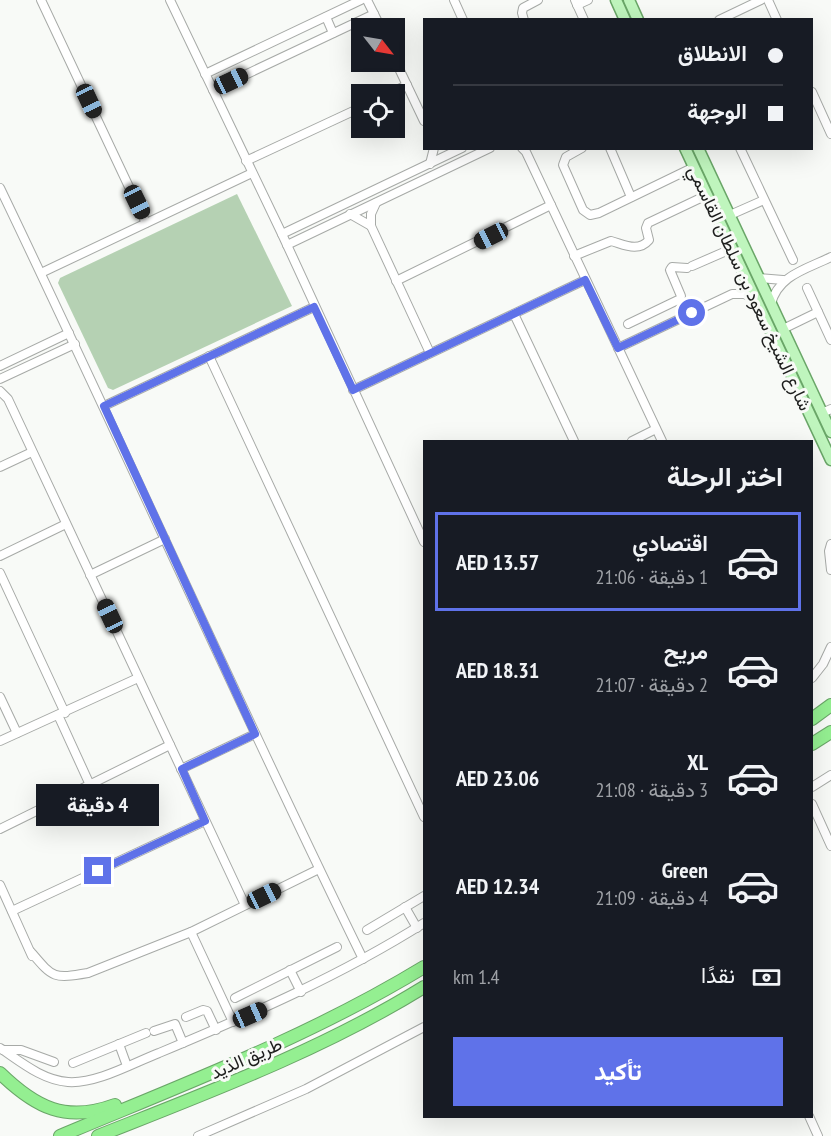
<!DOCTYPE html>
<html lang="ar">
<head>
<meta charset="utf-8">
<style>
	:root { --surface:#171b24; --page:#20242c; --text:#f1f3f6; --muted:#9ea1a6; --line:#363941; --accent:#5f72e9 }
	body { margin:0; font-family:"PT Sans Narrow",Vazirmatn,sans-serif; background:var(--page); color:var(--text); direction:rtl; height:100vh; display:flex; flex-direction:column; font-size:22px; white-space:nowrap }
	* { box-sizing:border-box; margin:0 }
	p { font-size:20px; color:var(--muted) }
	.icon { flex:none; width:33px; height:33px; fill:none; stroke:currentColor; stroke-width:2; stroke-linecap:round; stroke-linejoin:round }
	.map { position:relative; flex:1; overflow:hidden; direction:ltr }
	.drawer { position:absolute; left:423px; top:440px; width:390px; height:678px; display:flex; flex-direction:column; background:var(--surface); border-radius:0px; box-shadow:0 6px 24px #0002; direction:rtl }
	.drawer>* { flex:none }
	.top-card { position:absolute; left:423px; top:18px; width:390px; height:132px; border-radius:0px; box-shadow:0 6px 24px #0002; direction:rtl; display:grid; align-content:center; height:132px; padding:0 30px; background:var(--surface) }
	.needle { width:39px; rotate:121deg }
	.buttons { position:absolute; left:351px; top:18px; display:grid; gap:12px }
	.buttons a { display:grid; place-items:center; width:54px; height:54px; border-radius:0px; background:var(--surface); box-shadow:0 6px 24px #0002; font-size:30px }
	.end { position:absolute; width:27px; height:27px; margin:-14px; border:8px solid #5f72e9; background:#fff; box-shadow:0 0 0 3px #fff }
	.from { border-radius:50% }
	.bubble { position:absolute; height:42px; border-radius:0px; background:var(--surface); box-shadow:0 6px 24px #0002; font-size:20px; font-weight:800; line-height:42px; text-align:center; direction:rtl }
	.car { position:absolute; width:18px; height:36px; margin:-18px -9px; border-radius:8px; box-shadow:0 0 4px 2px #0007; background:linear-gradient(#222 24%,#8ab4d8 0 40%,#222 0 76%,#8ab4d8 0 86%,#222 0) }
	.top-card b { display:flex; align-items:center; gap:21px; height:57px; font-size:22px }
	.top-card b+b { border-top:2px solid var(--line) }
	.top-card i { width:15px; height:15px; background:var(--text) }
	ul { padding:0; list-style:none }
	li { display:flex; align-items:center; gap:18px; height:99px; margin:0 12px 9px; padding:0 18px; border:3px solid transparent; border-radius:0px }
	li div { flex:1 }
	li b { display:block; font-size:22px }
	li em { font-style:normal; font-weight:800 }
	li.selected { border-color:var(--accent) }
	li>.icon { width:54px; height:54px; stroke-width:1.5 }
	h2 { padding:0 30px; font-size:27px; line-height:72px }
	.pay { display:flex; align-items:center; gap:15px; height:66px; padding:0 30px; font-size:22px }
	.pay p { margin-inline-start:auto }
	.cta { display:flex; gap:12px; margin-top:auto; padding:12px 30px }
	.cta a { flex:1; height:69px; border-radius:0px; background:var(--accent); color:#fff; font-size:24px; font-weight:800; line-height:69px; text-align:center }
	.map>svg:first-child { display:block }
</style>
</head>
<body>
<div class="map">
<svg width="831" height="1136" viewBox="0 0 831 1136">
	<rect width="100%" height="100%" fill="#f8faf7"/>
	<polygon fill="#b5d1b3" points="237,194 292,306 113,390 108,388 58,283 60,278"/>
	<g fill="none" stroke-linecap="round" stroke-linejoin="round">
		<g stroke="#a7aaa7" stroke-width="10">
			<g id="minor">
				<polyline points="41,0 146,223"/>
				<polyline points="170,0 282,234 424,542"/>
				<polyline points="367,0 381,28"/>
				<polyline points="454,0 463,20"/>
				<polyline points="575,0 584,20"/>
				<polyline points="768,0 777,20"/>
				<polyline points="577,5 588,0"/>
				<polyline points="326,17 333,33"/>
				<polyline points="524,20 522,13 523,8 538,0"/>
				<polyline points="719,20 761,0"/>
				<polyline points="394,58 424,121"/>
				<polyline points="205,74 361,0"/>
				<polyline points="213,90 374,14"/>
				<polyline points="812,92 831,134"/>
				<polyline points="388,94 407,85"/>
				<polyline points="522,148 526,152 662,441"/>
				<polyline points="582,148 566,157 563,165 583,210 590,215 599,213 694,167"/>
				<polyline points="610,148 631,197"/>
				<polyline points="740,148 793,260"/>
				<polyline points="246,161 362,107"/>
				<polyline points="430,164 434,148"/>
				<path d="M0,188c123,256 238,516 363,771"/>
				<polyline points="376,203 371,214 371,226 430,353"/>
				<polyline points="350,214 371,226"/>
				<polyline points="730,215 764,200"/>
				<polyline points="282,234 462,148"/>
				<polyline points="287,245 490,148"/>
				<path d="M574,256l37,-15c12,3 27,12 38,-1l-3,-12 2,-5 59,-28"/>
				<polyline points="692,266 731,249"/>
				<polyline points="41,273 252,173"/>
				<polyline points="759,278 783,280"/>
				<polyline points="396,281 551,205"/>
				<polyline points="807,288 831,340"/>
				<path d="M771,304c7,-29 36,-35 60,-47"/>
				<polyline points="514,314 574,441"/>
				<polyline points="628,324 680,299 681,296 670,270 672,267 687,268"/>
				<polyline points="783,329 818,312"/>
				<polyline points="618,348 732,294 744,294 756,299"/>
				<polyline points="209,356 424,817"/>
				<polyline points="0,366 69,333"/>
				<polyline points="0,379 75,344"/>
				<polyline points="353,390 585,280"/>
				<polyline points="0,391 8,399 245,905"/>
				<polyline points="104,406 314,307"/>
				<polyline points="822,413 831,409"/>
				<polyline points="632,441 656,429"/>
				<polyline points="0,467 32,452"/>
				<polyline points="831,544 829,551 831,570"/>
				<polyline points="0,556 66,524"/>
				<polyline points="0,573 65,713"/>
				<polyline points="90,575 165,539"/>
				<polyline points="812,678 823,664 831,647"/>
				<polyline points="0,697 17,733"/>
				<polyline points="58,715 90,785"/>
				<polyline points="0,741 138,678"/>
				<polyline points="181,769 255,734"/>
				<polyline points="812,787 831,775"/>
				<polyline points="812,804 831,846"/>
				<polyline points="0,829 170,745"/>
				<polyline points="0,885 32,956"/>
				<polyline points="405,907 417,928"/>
				<polyline points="12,911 205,821"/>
				<polyline points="367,930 424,896"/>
				<polyline points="191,932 233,1022"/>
				<path d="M31,952c22,26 22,27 57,21l103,-41 128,-63"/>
				<polyline points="290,970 301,992"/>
				<polyline points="235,998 337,947"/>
				<polyline points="186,1017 203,1010 207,1011 216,1030"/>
				<polyline points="154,1031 175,1024 183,1043"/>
				<polyline points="119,1044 127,1066"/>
				<path d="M0,1048c21,14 42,32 68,34 29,2 65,-19 91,-29 91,-38 181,-77 265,-130"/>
				<polyline points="3,1050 21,1050 54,1062"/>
				<polyline points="73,1063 146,1033"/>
				<polyline points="809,1116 818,1136"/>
				<polyline points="198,1136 306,1089 424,1027"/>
			</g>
		</g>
		<g stroke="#6aa668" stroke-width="13">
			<g id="major">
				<polyline points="616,0 625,20"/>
				<polyline points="629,0 638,20"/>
				<polyline points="685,148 831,460"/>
				<polyline points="698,148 831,432"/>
			</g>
		</g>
		<g stroke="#6aa668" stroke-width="14">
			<g id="highway">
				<polyline points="812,719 831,705"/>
				<polyline points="812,744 831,732"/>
				<path d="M0,1073c36,35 66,50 115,32"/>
				<path d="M60,1136c124,-52 249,-99 364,-169"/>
				<path d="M98,1136c111,-44 224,-86 326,-149"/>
			</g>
		</g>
		<use href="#minor" stroke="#fff" stroke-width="8"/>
		<use href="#major" stroke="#bff5bd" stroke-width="10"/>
		<use href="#highway" stroke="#94ef91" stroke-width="12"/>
	</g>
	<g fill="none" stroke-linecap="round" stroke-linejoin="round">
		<polyline stroke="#5f72e9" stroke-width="8" points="98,871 205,821 182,769 255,734 104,406 314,307 353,390 585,280 618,348 692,313"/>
	</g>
	<g text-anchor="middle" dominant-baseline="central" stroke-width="6" stroke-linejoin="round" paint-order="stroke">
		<g font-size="18" fill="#1d1e1d" stroke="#f8faf7">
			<text transform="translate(750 288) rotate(65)">شارع الشيخ سعود بن سلطان القاسمي</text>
			<text transform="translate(246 1058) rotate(-24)">طريق الذيد</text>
		</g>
	</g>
</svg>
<div class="buttons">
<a><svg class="needle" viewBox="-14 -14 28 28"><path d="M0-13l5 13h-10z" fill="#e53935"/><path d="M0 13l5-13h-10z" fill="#9ea1a6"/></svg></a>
<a><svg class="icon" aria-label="locate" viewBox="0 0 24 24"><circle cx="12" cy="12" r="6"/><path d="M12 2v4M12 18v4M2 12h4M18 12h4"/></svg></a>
</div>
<i class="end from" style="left:692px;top:313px"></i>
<i class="end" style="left:98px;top:871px"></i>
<div class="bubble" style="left:36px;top:784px;width:123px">4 دقيقة</div>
<i class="car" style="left:231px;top:81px;rotate:65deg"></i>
<i class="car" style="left:89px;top:101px;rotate:155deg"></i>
<i class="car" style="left:137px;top:202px;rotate:154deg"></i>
<i class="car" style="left:491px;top:236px;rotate:243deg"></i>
<i class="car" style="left:110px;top:616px;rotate:335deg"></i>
<i class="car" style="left:264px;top:896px;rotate:64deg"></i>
<i class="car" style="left:250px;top:1015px;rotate:66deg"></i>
<div class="top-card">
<b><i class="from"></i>الانطلاق</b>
<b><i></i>الوجهة</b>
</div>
<section class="drawer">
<h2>اختر الرحلة</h2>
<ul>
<li class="selected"><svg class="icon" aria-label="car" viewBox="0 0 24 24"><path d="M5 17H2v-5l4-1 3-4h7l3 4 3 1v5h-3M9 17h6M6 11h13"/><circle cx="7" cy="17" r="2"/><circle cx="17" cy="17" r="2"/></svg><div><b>اقتصادي</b><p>1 دقيقة · 21:06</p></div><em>AED 13.57</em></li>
<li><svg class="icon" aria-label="car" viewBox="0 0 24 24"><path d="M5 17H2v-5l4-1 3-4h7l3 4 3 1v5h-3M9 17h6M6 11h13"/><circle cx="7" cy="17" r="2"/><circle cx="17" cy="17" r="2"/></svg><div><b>مريح</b><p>2 دقيقة · 21:07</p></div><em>AED 18.31</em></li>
<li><svg class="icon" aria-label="car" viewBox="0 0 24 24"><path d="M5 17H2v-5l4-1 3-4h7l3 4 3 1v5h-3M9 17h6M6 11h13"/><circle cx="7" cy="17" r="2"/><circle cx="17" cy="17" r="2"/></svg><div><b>XL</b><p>3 دقيقة · 21:08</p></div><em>AED 23.06</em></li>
<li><svg class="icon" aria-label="car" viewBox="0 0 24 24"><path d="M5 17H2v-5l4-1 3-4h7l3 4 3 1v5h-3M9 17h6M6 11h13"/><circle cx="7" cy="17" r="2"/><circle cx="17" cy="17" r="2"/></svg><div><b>Green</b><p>4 دقيقة · 21:09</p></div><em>AED 12.34</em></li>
</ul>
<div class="pay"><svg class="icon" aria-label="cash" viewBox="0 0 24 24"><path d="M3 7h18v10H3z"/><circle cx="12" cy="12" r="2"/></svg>نقدًا<p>1.4 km</p></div>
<div class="cta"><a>تأكيد</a></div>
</section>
</div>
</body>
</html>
